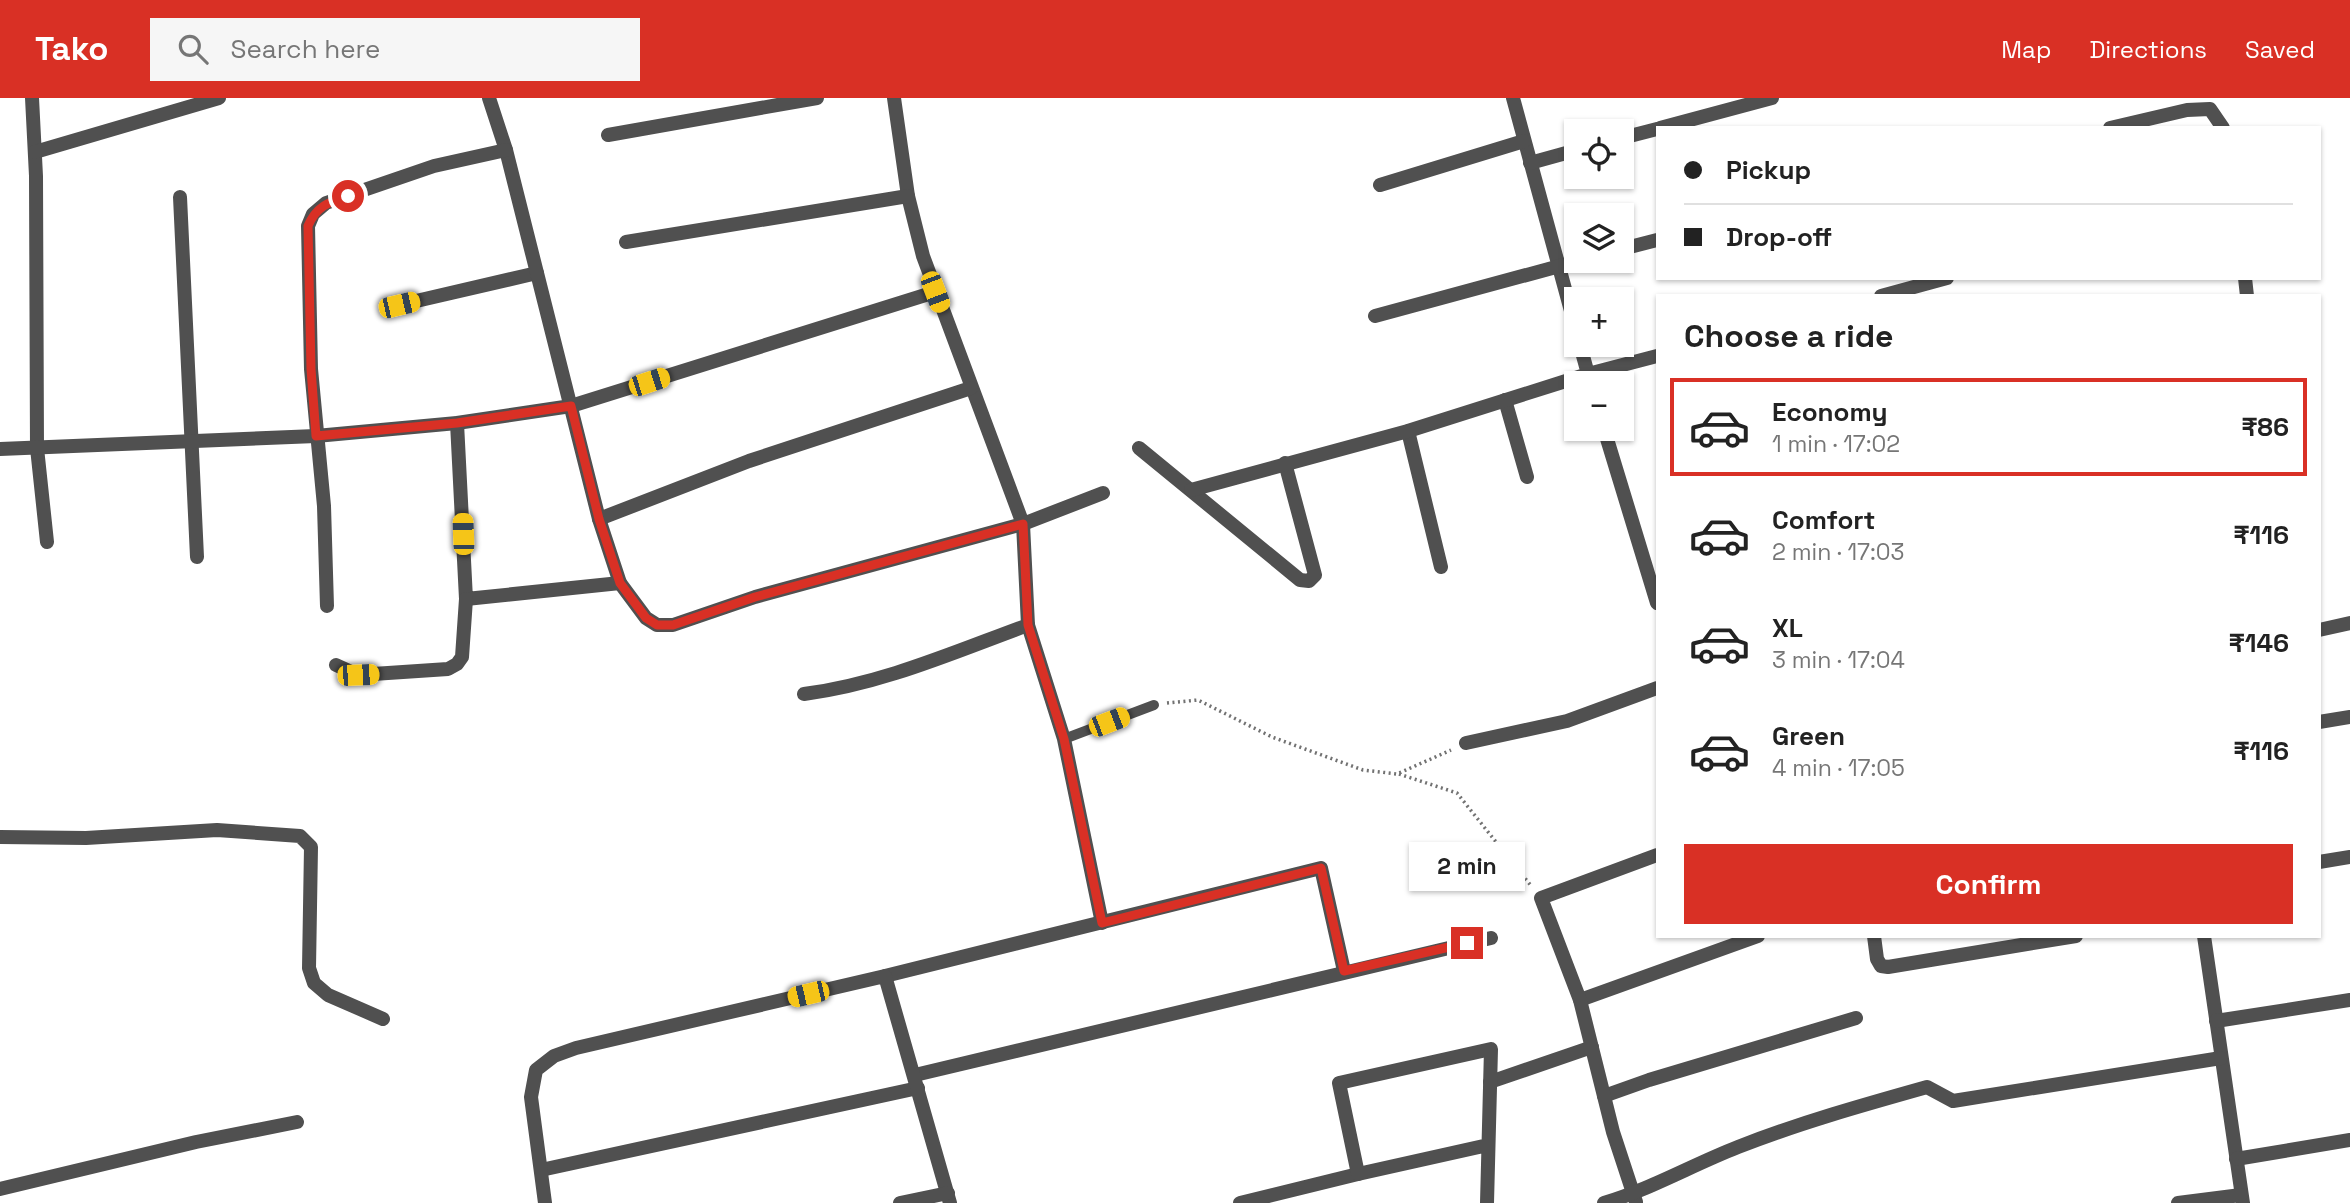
<!DOCTYPE html>
<html lang="en">
<head>
<meta charset="utf-8">
<style>
	:root { --surface:#fff; --page:#f6f6f6; --text:#222; --muted:#767676; --line:#e0e0e0; --accent:#d93025 }
	body { margin:0; font-family:"Space Grotesk",sans-serif; background:var(--page); color:var(--text); height:100vh; display:flex; flex-direction:column; font-size:26px; white-space:nowrap }
	* { box-sizing:border-box; margin:0 }
	p { font-size:23px; color:var(--muted) }
	.icon { flex:none; width:38px; height:38px; fill:none; stroke:currentColor; stroke-width:2; stroke-linecap:round; stroke-linejoin:round }
	.map { position:relative; flex:1; overflow:hidden }
	.side { position:absolute; left:1656px; top:196px; width:665px; height:644px; display:flex; flex-direction:column; background:var(--surface); border-radius:0px; box-shadow:0 2px 5px #0004 }
	.side>* { flex:none }
	.guide { position:absolute; left:1656px; top:28px; width:665px; height:154px; border-radius:0px; box-shadow:0 2px 5px #0004; display:grid; align-content:center; height:154px; padding:0 28px; background:var(--surface) }
	.controls { position:absolute; left:1564px; top:21px; display:grid; gap:14px }
	.controls a { display:grid; place-items:center; width:70px; height:70px; border-radius:0px; background:var(--surface); box-shadow:0 2px 5px #0004; font-size:35px }
	.end { position:absolute; width:32px; height:32px; margin:-16px; border:9px solid #d93025; background:#fff; box-shadow:0 0 0 4px #fff }
	.from { border-radius:50% }
	.bubble { position:absolute; height:49px; border-radius:0px; background:var(--surface); box-shadow:0 2px 5px #0004; font-size:23px; font-weight:800; line-height:49px; text-align:center }
	.car { position:absolute; width:21px; height:42px; margin:-21px -10px; border-radius:9px; box-shadow:0 0 5px 2px #0007; background:linear-gradient(#f5c518 24%,#345 0 40%,#f5c518 0 76%,#345 0 86%,#f5c518 0) }
	.guide b { display:flex; align-items:center; gap:24px; height:66px; font-size:26px }
	.guide b+b { border-top:2px solid var(--line) }
	.guide i { width:18px; height:18px; background:var(--text) }
	ul { padding:0; list-style:none }
	li { display:flex; align-items:center; gap:21px; height:98px; margin:0 14px 10px; padding:0 14px; border:4px solid transparent; border-radius:0px }
	li div { flex:1 }
	li b { display:block; font-size:26px }
	li em { font-style:normal; font-weight:800 }
	li.selected { border-color:var(--accent) }
	li>.icon { width:63px; height:63px; stroke-width:1.5 }
	h2 { padding:0 28px; font-size:32px; line-height:84px }
	.cta { display:flex; gap:14px; margin-top:auto; padding:14px 28px }
	.cta a { flex:1; height:80px; border-radius:0px; background:var(--accent); color:#fff; font-size:28px; font-weight:800; line-height:80px; text-align:center }
	header { display:flex; align-items:center; gap:42px; box-sizing:border-box; height:98px; padding:0 35px; background:var(--accent); color:#fff }
	header strong { font-size:33px }
	nav { display:flex; gap:38px; margin-inline-start:auto; font-size:24px }
	.search { width:490px; height:63px; background:var(--page); display:flex; align-items:center; gap:18px; box-sizing:border-box; padding:0 24px; border-radius:0px; color:var(--muted); font-size:26px }
	.map>svg:first-child { display:block }
</style>
</head>
<body>
<header>
<strong>Tako</strong>
<div class="search"><svg class="icon" aria-label="search" viewBox="0 0 24 24"><circle cx="10" cy="10" r="6"/><path d="M15 15l6 6"/></svg>Search here</div>
<nav><a>Map</a><a>Directions</a><a>Saved</a></nav>
</header>
<div class="map">
<svg width="2350" height="1105" viewBox="0 0 2350 1105">
	<rect width="100%" height="100%" fill="#fff"/>
	<g fill="none" stroke-linecap="round" stroke-linejoin="round">
		<g stroke="#727272" stroke-width="3.5" stroke-dasharray="2 3.5" stroke-linecap="butt">
			<polyline points="1167,605 1198,602 1272,639 1363,672 1397,676 1451,652"/>
			<polyline points="1399,676 1457,695 1532,789"/>
		</g>
		<polyline stroke="#505050" stroke-width="10" points="1064,641 1154,607"/>
		<g stroke="#505050" stroke-width="14">
			<polyline points="32,0 36,78 37,350 47,444"/>
			<polyline points="894,0 908,98 923,158 1023,426 1028,527 1064,641 1102,825"/>
			<polyline points="1513,0 1577,235"/>
			<polyline points="1660,30 1772,0"/>
			<polyline points="2110,30 2187,12 2210,11 2223,30"/>
			<polyline points="608,37 817,0"/>
			<polyline points="1622,40 1657,31"/>
			<polyline points="35,54 219,0"/>
			<polyline points="1530,65 1577,52"/>
			<polyline points="1380,87 1524,43"/>
			<polyline points="180,99 197,459"/>
			<polyline points="626,144 908,98"/>
			<polyline points="1622,151 1657,142"/>
			<polyline points="2245,180 2247,198"/>
			<polyline points="1881,198 1947,180"/>
			<polyline points="399,207 537,175"/>
			<polyline points="1375,218 1578,163"/>
			<polyline points="1590,283 1588,276 1657,258"/>
			<polyline points="1505,302 1527,379"/>
			<polyline points="457,325 466,501 620,485 599,421 506,52 489,0"/>
			<polyline points="1604,331 1657,505"/>
			<polyline points="1408,333 1441,469"/>
			<polyline points="1139,350 1300,482 1309,483 1315,477 1285,365"/>
			<polyline points="0,351 316,338 457,325 571,308 935,194"/>
			<polyline points="1191,392 1408,333 1588,276 1580,247"/>
			<polyline points="599,421 749,363 971,290"/>
			<polyline points="620,485 646,520 657,527 673,527 755,499 1023,426 1103,395"/>
			<polyline points="327,508 324,408 311,271 308,128 313,116 326,105 434,68 506,52"/>
			<polyline points="2319,532 2350,525"/>
			<polyline points="336,567 358,577 448,571 457,566 462,559 466,501"/>
			<path d="M804,596c78,-10 150,-42 224,-69"/>
			<polyline points="2319,624 2350,619"/>
			<polyline points="1466,645 1567,623 1657,590"/>
			<polyline points="0,739 86,740 217,732 300,738 311,749 309,870 314,885 328,897 383,921"/>
			<polyline points="2319,764 2350,759"/>
			<polyline points="1874,838 1877,861 1881,868 1888,869 2076,838"/>
			<polyline points="2204,838 2243,1105"/>
			<polyline points="885,878 1321,770 1344,873"/>
			<polyline points="1580,902 1758,838"/>
			<polyline points="2216,923 2350,902"/>
			<polyline points="915,977 1491,840"/>
			<polyline points="1490,984 1592,949"/>
			<polyline points="1604,998 1649,982 1856,920"/>
			<polyline points="2236,1061 2350,1042"/>
			<polyline points="541,1072 918,990"/>
			<polyline points="0,1091 196,1044 297,1024"/>
			<polyline points="1636,1104 1613,1034 1580,902 1541,800 1657,757"/>
			<polyline points="545,1105 531,999 536,972 554,958 576,950 885,878 950,1105"/>
			<polyline points="900,1105 948,1095"/>
			<polyline points="1240,1105 1358,1076"/>
			<path d="M1487,1105c1,-51 3,-102 4,-154l-152,34 19,91 130,-29"/>
			<path d="M1604,1105c47,-14 88,-38 134,-56 61,-24 125,-42 189,-60l26,14 268,-43"/>
			<polyline points="2178,1105 2241,1097"/>
		</g>
	</g>
	<g fill="none" stroke-linecap="round" stroke-linejoin="round">
		<path stroke="#d93025" stroke-width="9" d="M348,98c-20,6 -32,11 -40,30l3,143 5,67 141,-13 114,-17 28,113 21,64 26,35 11,7h16l82,-28 268,-73 5,101 36,114 38,184 219,-55 23,103 123,-28"/>
	</g>
</svg>
<div class="controls">
<a><svg class="icon" aria-label="locate" viewBox="0 0 24 24"><circle cx="12" cy="12" r="6"/><path d="M12 2v4M12 18v4M2 12h4M18 12h4"/></svg></a>
<a><svg class="icon" aria-label="layers" viewBox="0 0 24 24"><path d="M12 4l9 5-9 5-9-5zM3 14l9 5 9-5"/></svg></a>
<a>+</a>
<a>−</a>
</div>
<i class="end from" style="left:348px;top:98px"></i>
<i class="end" style="left:1467px;top:845px"></i>
<div class="bubble" style="left:1409px;top:744px;width:116px">2 min</div>
<i class="car" style="left:935px;top:194px;rotate:159deg"></i>
<i class="car" style="left:399px;top:207px;rotate:77deg"></i>
<i class="car" style="left:649px;top:284px;rotate:72deg"></i>
<i class="car" style="left:463px;top:436px;rotate:358deg"></i>
<i class="car" style="left:358px;top:577px;rotate:88deg"></i>
<i class="car" style="left:1109px;top:624px;rotate:69deg"></i>
<i class="car" style="left:808px;top:896px;rotate:257deg"></i>
<div class="guide">
<b><i class="from"></i>Pickup</b>
<b><i></i>Drop-off</b>
</div>
<section class="side">
<h2>Choose a ride</h2>
<ul>
<li class="selected"><svg class="icon" aria-label="car" viewBox="0 0 24 24"><path d="M5 17H2v-5l4-1 3-4h7l3 4 3 1v5h-3M9 17h6M6 11h13"/><circle cx="7" cy="17" r="2"/><circle cx="17" cy="17" r="2"/></svg><div><b>Economy</b><p>1 min · 17:02</p></div><em>₹86</em></li>
<li><svg class="icon" aria-label="car" viewBox="0 0 24 24"><path d="M5 17H2v-5l4-1 3-4h7l3 4 3 1v5h-3M9 17h6M6 11h13"/><circle cx="7" cy="17" r="2"/><circle cx="17" cy="17" r="2"/></svg><div><b>Comfort</b><p>2 min · 17:03</p></div><em>₹116</em></li>
<li><svg class="icon" aria-label="car" viewBox="0 0 24 24"><path d="M5 17H2v-5l4-1 3-4h7l3 4 3 1v5h-3M9 17h6M6 11h13"/><circle cx="7" cy="17" r="2"/><circle cx="17" cy="17" r="2"/></svg><div><b>XL</b><p>3 min · 17:04</p></div><em>₹146</em></li>
<li><svg class="icon" aria-label="car" viewBox="0 0 24 24"><path d="M5 17H2v-5l4-1 3-4h7l3 4 3 1v5h-3M9 17h6M6 11h13"/><circle cx="7" cy="17" r="2"/><circle cx="17" cy="17" r="2"/></svg><div><b>Green</b><p>4 min · 17:05</p></div><em>₹116</em></li>
</ul>
<div class="cta"><a>Confirm</a></div>
</section>
</div>
</body>
</html>
